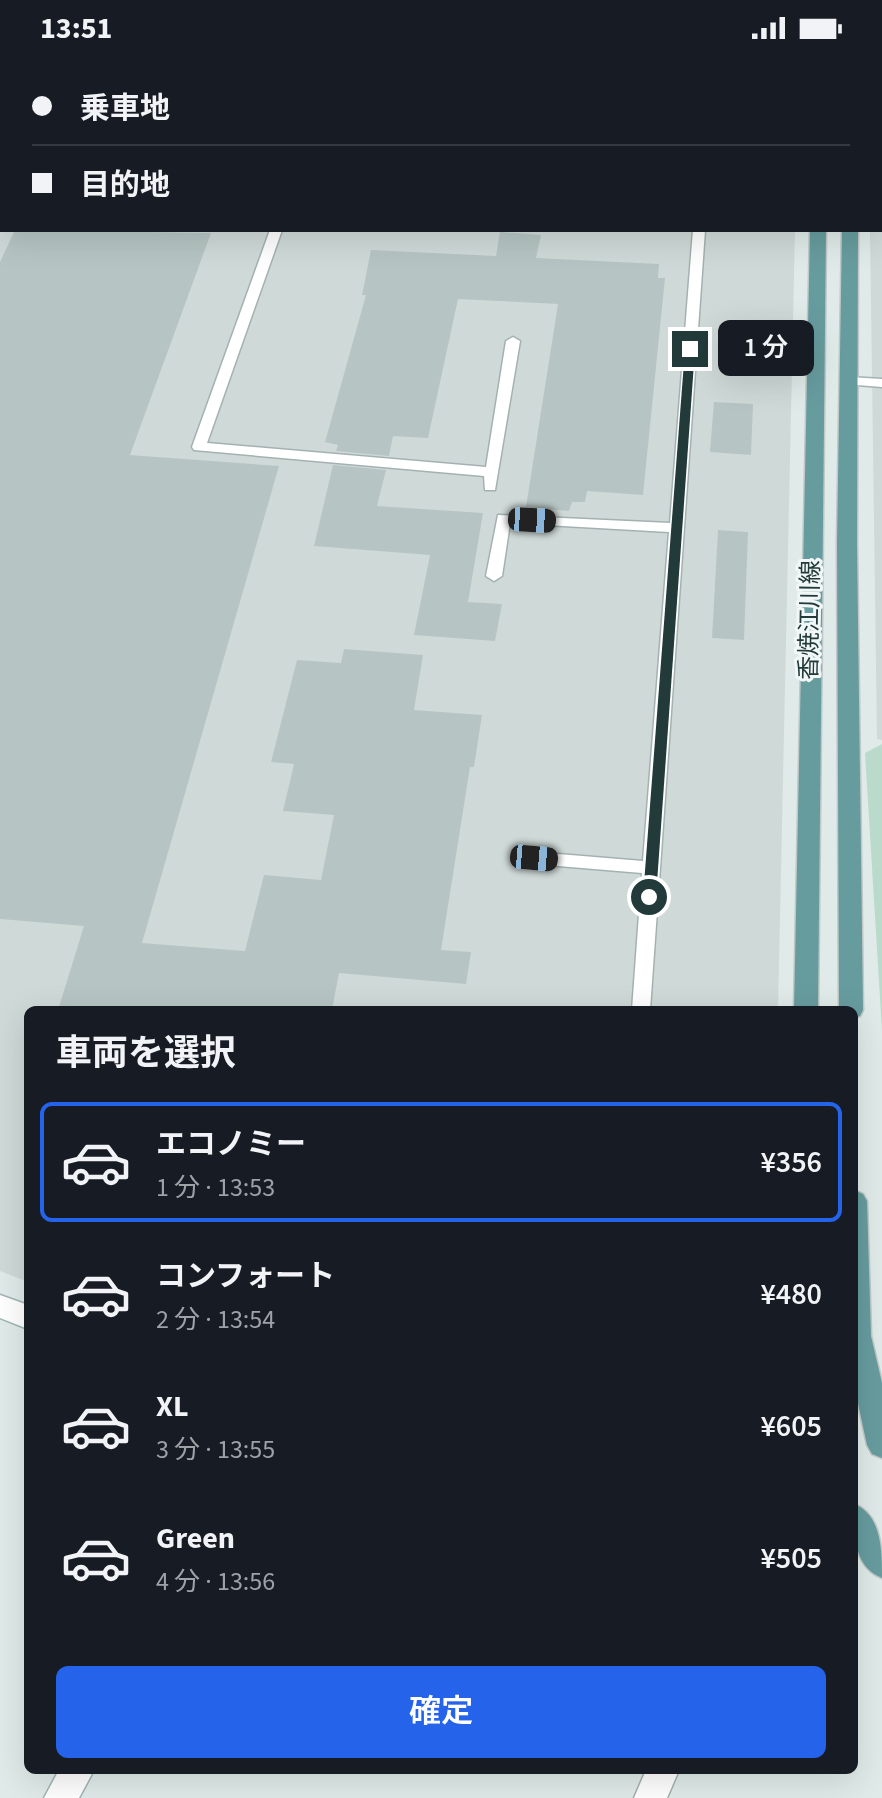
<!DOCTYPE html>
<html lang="ja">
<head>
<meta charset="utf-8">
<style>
	:root { --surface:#171b24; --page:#242831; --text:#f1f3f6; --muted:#9ea1a6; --line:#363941; --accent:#2563eb }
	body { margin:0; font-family:"Source Sans 3","Noto Sans JP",sans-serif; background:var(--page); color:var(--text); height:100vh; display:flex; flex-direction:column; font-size:30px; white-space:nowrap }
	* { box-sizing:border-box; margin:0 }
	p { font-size:26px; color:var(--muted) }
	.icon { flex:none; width:44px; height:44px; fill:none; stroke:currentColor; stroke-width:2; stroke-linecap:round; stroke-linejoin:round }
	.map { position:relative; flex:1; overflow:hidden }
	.side { position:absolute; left:24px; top:950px; width:834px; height:768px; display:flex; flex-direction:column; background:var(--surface); border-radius:12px; box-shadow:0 8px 32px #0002 }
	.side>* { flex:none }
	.hud { position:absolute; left:0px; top:0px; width:882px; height:176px; box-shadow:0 8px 32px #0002; display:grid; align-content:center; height:176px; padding:0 32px; background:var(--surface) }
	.end { position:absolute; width:36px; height:36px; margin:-18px; border:10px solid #223a3a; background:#fff; box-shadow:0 0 0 4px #fff }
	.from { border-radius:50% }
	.bubble { position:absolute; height:56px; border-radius:12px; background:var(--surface); box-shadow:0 8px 32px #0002; font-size:26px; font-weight:600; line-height:56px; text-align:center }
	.car { position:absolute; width:24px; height:48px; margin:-24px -12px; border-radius:10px; box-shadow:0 0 6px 2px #0007; background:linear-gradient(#222 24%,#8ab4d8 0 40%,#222 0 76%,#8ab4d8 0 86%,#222 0) }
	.hud b { display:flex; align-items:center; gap:28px; height:76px; font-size:30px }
	.hud b+b { border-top:2px solid var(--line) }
	.hud i { width:20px; height:20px; background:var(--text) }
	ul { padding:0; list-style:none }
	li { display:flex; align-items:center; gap:24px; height:120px; margin:0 16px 12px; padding:0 16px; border:4px solid transparent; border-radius:12px }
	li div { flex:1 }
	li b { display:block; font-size:30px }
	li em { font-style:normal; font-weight:600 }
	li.current { border-color:var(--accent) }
	li>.icon { width:72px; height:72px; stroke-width:1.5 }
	h2 { padding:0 32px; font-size:36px; line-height:96px }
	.action { display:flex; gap:16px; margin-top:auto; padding:16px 32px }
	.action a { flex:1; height:92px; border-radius:12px; background:var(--accent); color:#fff; font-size:32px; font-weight:600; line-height:92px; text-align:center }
	.status { display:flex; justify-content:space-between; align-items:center; height:56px; padding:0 40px; background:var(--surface); direction:ltr }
	.status svg { height:22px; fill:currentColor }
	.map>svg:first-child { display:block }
</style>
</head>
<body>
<div class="status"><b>13:51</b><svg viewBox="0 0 49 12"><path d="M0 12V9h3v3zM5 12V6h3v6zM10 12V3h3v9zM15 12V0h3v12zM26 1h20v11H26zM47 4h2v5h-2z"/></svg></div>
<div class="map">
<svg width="882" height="1742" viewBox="0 0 882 1742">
	<rect width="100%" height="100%" fill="#e0ebe9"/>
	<g fill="#cfdad8">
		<polygon points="0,0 798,0 2,2 2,174 795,174 778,954 28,954 28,1226 0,1215"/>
		<polygon points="868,0 882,0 882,684 877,683 870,174 880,174 880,2"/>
	</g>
	<polygon fill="#badbcc" points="882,688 882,975 865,697"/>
	<g fill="#b6c5c3">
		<polygon points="15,174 211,177 130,399 279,410 142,887 245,895 264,819 321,824 334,759 283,755 294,708 271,706 297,604 341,607 344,593 423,599 414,654 482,659 474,711 470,711 441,894 471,896 466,928 339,917 332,954 58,954 84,870 0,863 0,206"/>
		<polygon points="500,176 541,179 536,202 659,208 658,222 665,222 643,439 587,435 585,446 572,446 569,455 526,451 558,248 458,243 428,382 393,380 389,400 336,395 338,389 325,386 366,239 362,239 371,194 496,200"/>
		<polygon points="714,346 753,348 751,399 710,396"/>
		<polygon points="333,409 386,414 377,450 483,457 468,546 502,548 495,585 414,579 430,499 314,490"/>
		<polygon points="718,474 748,476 744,584 712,582"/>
	</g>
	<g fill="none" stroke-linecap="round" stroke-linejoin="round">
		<g stroke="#a3b2b1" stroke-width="3">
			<g id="lane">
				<polygon points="856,0 882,0 882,4 880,2"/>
				<rect x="0" y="114" width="2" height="8"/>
				<polygon points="270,174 282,174 207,387 486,411 506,285 513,281 520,285 495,434 485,434 484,420 194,394 192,391"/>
				<polygon points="693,174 705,174 650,954 632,954 642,817 534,808 525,802 534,796 643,805 669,476 510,467 502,520 494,525 486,520 498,459 670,467"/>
				<polygon points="849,321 882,323 882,331 844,328 844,322"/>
			</g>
		</g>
		<g stroke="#a3b2b1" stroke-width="3">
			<polygon id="street" points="646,1714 679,1714 667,1742 634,1742"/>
		</g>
		<g stroke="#a0b6b4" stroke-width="3">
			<g id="secondary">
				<polygon points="0,1239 28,1249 28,1273 0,1262"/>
				<polygon points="59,1714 94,1714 79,1742 44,1742"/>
			</g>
		</g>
		<g stroke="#c1c8c8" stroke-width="3">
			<g id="primary">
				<rect x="811" y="0" width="16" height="2"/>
				<rect x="839" y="0" width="16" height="2"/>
				<polygon points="810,174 826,174 818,954 794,954"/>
				<polygon points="842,174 858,174 857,487 863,954 860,960 854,962 854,954 839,954 837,487"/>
				<polygon points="854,1134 863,1138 867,1145 871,1280 882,1327 882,1402 872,1398 867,1389 854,1329"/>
				<path d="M854,1448c28,11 28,47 28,74 -30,-12 -28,-47 -28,-74z"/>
			</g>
		</g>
		<use href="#lane" fill="#fff" fill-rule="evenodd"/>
		<use href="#street" fill="#fff" fill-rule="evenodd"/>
		<use href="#secondary" fill="#fff" fill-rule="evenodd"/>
		<use href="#primary" fill="#679c9e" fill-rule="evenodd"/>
	</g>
	<polygon fill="#223a3a" points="690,290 695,293 656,841 649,845 643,841 685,293"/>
	<g text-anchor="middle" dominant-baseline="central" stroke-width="6" stroke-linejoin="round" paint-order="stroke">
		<g font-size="24" fill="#223a3a" stroke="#f1f7f6">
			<text transform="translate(810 564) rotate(-89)">香焼江川線</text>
		</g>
	</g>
</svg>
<i class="end from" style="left:649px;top:841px"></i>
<i class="end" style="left:690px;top:293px"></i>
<div class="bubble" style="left:718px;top:264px;width:96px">1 分</div>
<i class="car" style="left:532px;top:464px;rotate:93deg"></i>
<i class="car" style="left:534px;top:802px;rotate:95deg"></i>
<div class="hud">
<b><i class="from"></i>乗車地</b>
<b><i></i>目的地</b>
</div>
<section class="side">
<h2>車両を選択</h2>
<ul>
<li class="current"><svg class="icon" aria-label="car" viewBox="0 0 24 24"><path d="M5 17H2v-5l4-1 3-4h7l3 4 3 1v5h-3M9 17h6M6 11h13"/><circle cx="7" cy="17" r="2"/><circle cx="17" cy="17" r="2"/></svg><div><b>エコノミー</b><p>1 分 · 13:53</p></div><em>¥356</em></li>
<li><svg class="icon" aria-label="car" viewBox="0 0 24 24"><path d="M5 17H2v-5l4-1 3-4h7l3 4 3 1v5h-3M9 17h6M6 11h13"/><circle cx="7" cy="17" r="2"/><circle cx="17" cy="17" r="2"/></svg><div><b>コンフォート</b><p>2 分 · 13:54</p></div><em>¥480</em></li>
<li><svg class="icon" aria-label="car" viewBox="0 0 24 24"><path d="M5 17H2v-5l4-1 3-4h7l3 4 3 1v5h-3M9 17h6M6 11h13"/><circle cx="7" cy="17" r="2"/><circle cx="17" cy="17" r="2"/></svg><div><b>XL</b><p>3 分 · 13:55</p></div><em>¥605</em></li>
<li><svg class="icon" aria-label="car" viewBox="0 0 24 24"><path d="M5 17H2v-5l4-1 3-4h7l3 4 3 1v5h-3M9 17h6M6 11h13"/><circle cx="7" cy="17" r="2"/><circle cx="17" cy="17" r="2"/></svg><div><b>Green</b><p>4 分 · 13:56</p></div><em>¥505</em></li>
</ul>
<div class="action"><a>確定</a></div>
</section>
</div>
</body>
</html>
